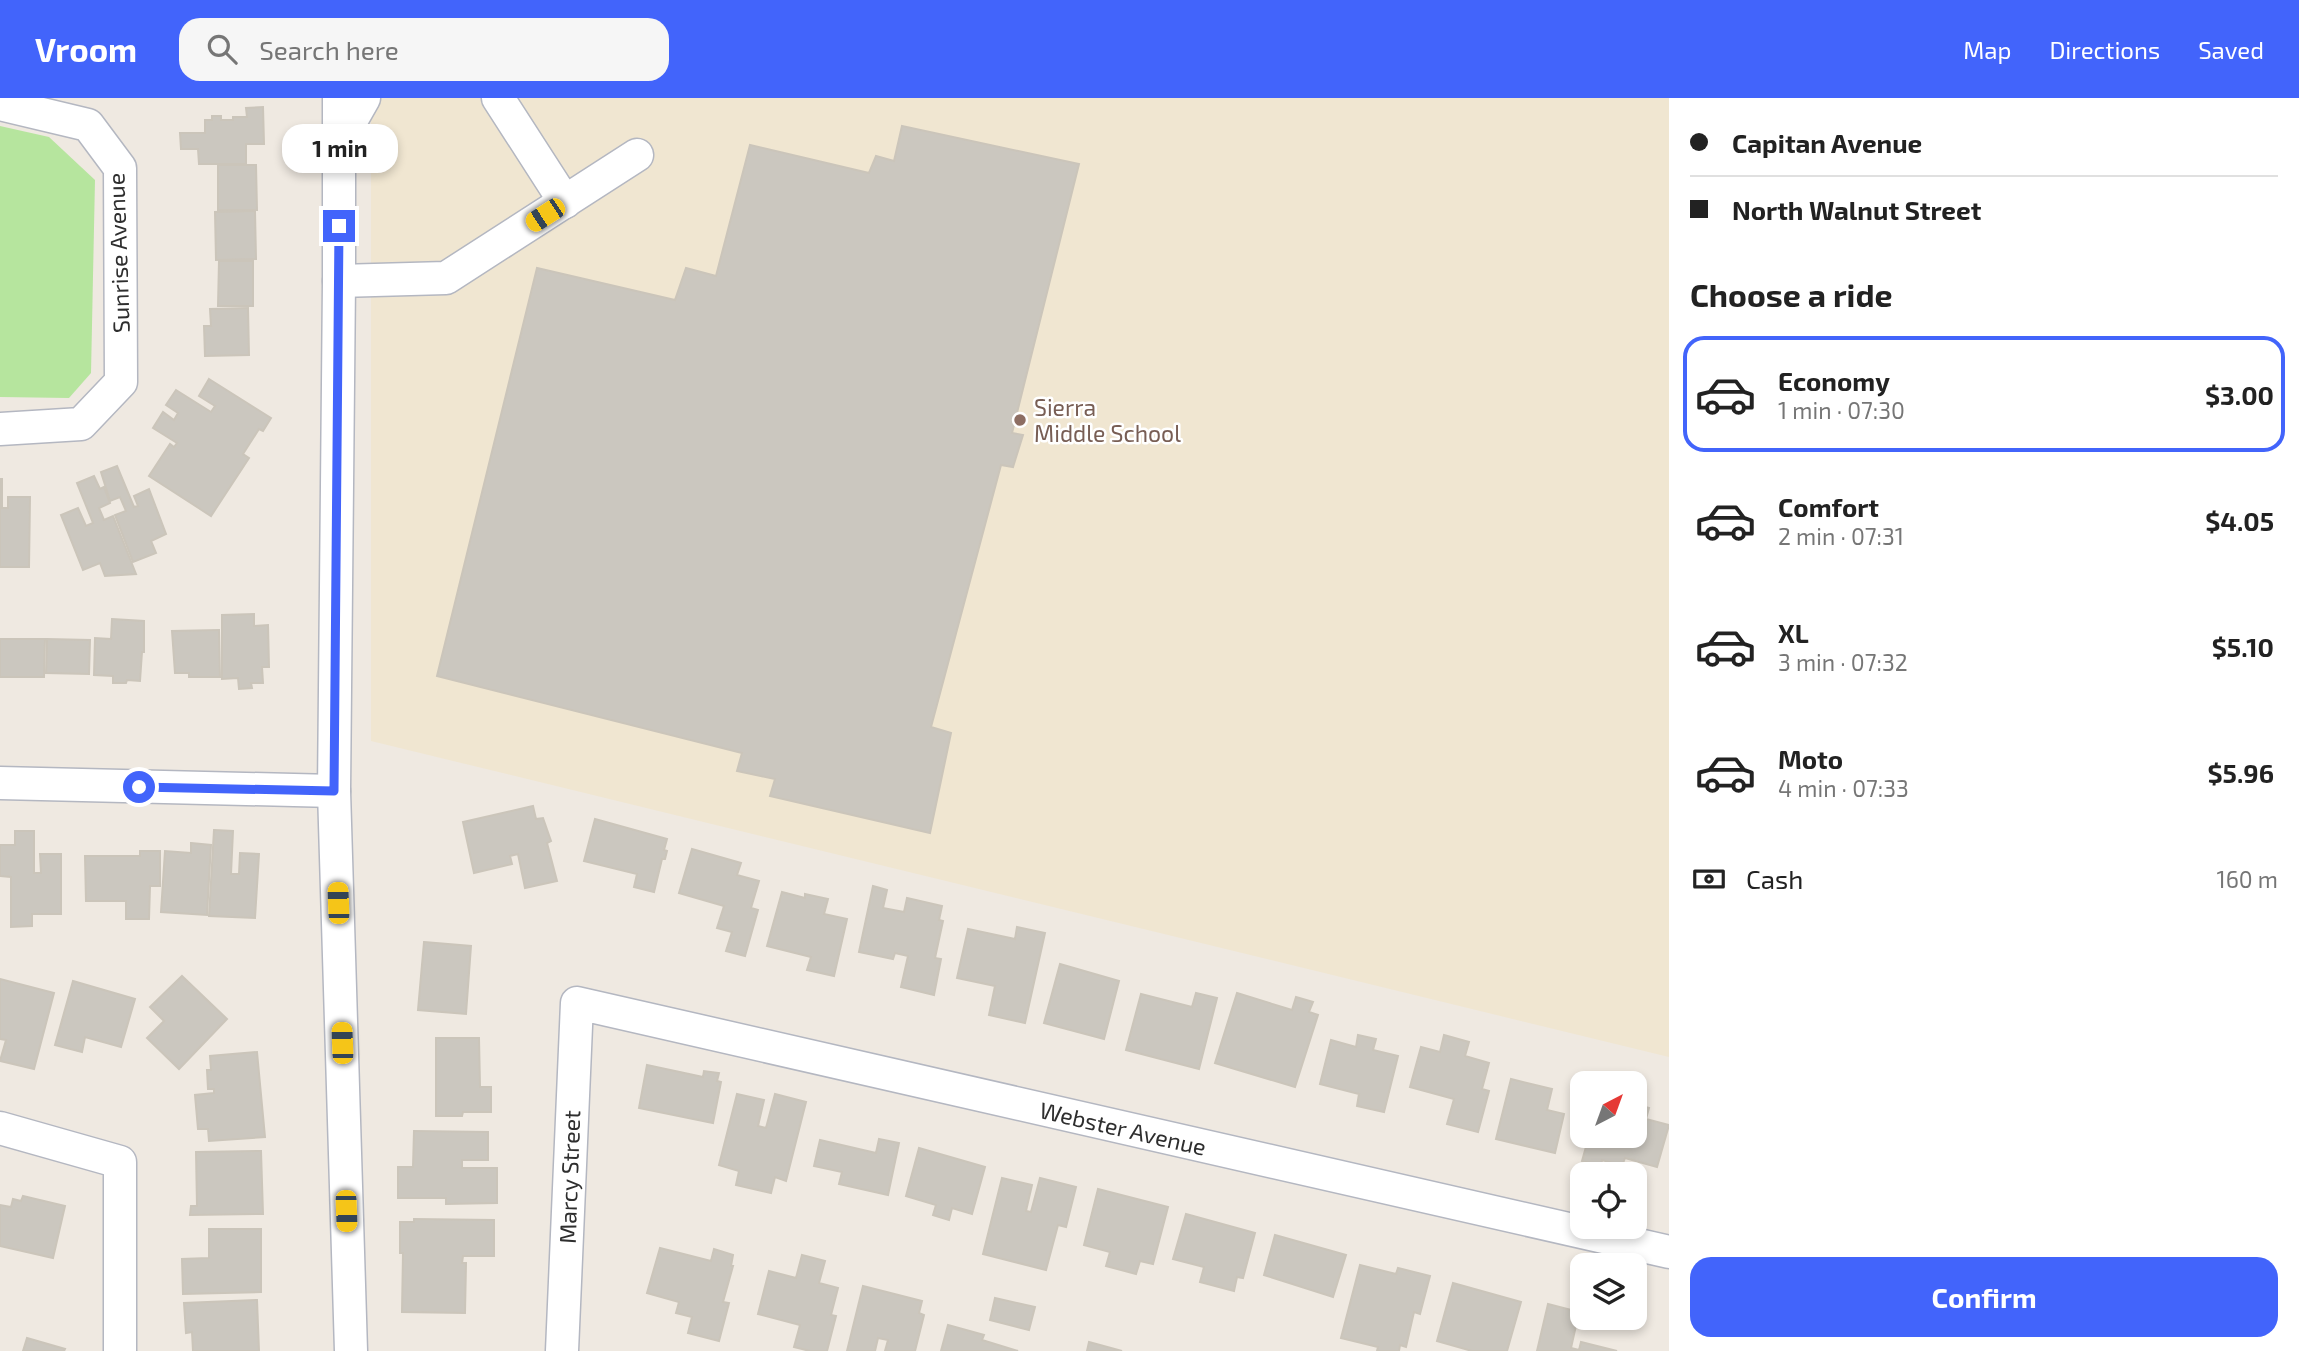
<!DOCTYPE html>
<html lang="en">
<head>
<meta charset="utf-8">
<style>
	:root { --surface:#fff; --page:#f6f6f6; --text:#222; --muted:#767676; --line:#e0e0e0; --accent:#4264fb }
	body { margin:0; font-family:"Exo 2",sans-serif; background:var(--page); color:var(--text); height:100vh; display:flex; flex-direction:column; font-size:26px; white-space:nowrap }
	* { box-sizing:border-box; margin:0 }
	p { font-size:23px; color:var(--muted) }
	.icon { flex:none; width:38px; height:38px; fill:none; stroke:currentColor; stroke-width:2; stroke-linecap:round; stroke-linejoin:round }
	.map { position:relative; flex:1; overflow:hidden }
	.drawer { display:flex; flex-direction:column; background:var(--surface); width:630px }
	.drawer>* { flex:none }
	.banner { display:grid; align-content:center; height:154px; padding:0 21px; background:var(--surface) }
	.needle { width:46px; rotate:41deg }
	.fabs { position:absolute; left:1570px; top:973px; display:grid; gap:14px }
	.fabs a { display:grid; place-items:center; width:77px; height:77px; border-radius:14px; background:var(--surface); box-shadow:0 4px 10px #0003; font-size:35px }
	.end { position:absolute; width:32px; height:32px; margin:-16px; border:9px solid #4264fb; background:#fff; box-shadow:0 0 0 4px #fff }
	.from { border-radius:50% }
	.bubble { position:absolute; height:49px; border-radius:21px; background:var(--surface); box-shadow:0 4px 10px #0003; font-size:23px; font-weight:700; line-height:49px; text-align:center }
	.car { position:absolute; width:21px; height:42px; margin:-21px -10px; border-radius:9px; box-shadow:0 0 5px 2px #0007; background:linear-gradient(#f5c518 24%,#345 0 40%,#f5c518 0 76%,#345 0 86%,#f5c518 0) }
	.banner b { display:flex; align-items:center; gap:24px; height:66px; font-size:26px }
	.banner b+b { border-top:2px solid var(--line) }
	.banner i { width:18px; height:18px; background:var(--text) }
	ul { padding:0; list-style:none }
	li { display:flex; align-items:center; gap:21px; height:116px; margin:0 14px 10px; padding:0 7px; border:4px solid transparent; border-radius:21px }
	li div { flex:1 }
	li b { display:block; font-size:26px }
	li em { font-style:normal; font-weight:700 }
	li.current { border-color:var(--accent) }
	li>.icon { width:63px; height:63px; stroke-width:1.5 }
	h2 { padding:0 21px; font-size:32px; line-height:84px }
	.pay { display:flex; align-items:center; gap:18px; height:77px; padding:0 21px; font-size:26px }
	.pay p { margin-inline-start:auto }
	.primary-button { display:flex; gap:14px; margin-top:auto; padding:14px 21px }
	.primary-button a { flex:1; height:80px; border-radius:21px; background:var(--accent); color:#fff; font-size:28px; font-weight:700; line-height:80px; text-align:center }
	header { display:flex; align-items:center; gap:42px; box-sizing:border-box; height:98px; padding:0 35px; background:var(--accent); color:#fff }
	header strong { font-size:33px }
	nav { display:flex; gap:38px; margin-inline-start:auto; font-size:24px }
	.search { width:490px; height:63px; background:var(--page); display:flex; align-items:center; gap:18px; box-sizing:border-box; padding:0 24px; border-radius:21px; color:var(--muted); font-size:26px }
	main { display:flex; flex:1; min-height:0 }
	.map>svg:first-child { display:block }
</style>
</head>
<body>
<header>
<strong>Vroom</strong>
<div class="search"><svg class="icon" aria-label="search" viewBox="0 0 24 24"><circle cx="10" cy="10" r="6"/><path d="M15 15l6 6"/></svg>Search here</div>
<nav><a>Map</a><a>Directions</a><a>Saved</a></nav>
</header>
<main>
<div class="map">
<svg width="1669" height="1253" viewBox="0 0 1669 1253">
	<rect width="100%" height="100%" fill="#efe9e1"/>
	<polygon fill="#f0e6d1" points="371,0 1669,0 1669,959 371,643"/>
	<polygon fill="#b6e59e" points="0,28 49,39 95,82 91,275 69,300 0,299"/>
	<g fill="#cbc7bf" stroke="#cbc5ba" stroke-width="2">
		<polygon points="263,9 264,46 246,46 246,66 199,66 198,51 181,51 180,35 205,35 205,22 212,22 212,18 221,18 221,22 233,22 233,19 247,19 246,10"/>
		<polygon points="902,28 1079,66 1012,335 1023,337 1013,369 1001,367 931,629 951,635 930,735 770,698 775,681 737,673 742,655 437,578 537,170 675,202 686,170 716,178 750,47 869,75 876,58 894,63"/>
		<polygon points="218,67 256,67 257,112 218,112"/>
		<polygon points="255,113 256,161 216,162 215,114"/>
		<polygon points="219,163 253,163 253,208 218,208"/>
		<polygon points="248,210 249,257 205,258 204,228 211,228 210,211"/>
		<polygon points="209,281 271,320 263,333 259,331 243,356 249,360 211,418 149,378 170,346 174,349 177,345 153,330 163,314 174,322 178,315 166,307 176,292 211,314 215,308 199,298"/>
		<polygon points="117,368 134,409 138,408 134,398 149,391 166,436 151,443 156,455 133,464 115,417 126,413 120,399 110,403 101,374"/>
		<polygon points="94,378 100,391 104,389 110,405 99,410 104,422 113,418 136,476 105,478 100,465 83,472 61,417 78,410 86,428 93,425 77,385"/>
		<polygon points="0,381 2,381 2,410 8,410 8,399 30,399 29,469 0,469"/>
		<polygon points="254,516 254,528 268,527 269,569 262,569 263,585 251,585 252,590 239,591 238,580 222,581 222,517"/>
		<polygon points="112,521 144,523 144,554 142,554 140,583 127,582 126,585 113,585 113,578 94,577 95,540 111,541"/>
		<polygon points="219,532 220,579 189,579 189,575 175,575 172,533"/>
		<polygon points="0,541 45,541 44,579 0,579"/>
		<polygon points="47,541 90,542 89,576 46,575"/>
		<polygon points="533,708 536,721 543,720 551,743 547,745 557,783 525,790 518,756 510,758 512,766 474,775 463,724"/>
		<polygon points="595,721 667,741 664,752 667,753 665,761 662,761 654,794 634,789 637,776 584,763"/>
		<polygon points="214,732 233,733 231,776 239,776 240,755 259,756 255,820 209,818"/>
		<polygon points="15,733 34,733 34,775 41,775 40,756 61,756 61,816 32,816 32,828 11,829 11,779 0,778 0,747 15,747"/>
		<polygon points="191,745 211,747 207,817 161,814 165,753 191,755"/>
		<polygon points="692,751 741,765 737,777 759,783 751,810 758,812 745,858 726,853 732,834 717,830 724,808 679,795"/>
		<polygon points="140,753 160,753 160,788 150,788 149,821 126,821 126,803 86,803 85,758 140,758"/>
		<polygon points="873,788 887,792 883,810 904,814 907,800 942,808 939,822 943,823 935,860 941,861 934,897 901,889 908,858 895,855 893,861 859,854"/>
		<polygon points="782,794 805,800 805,796 828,801 824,816 847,821 834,878 807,872 811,859 767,848"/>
		<polygon points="1017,829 1045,835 1025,925 989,917 995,888 957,880 968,831 1015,841"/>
		<polygon points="424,844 471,848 466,916 418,912"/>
		<polygon points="1060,866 1119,883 1104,941 1044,925"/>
		<polygon points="182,878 227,921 179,971 147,940 164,923 150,909"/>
		<polygon points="0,881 54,895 34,971 0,963 6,942 0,941"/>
		<polygon points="73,883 135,901 121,949 85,939 82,954 55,947"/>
		<polygon points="1196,895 1217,900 1199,971 1126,952 1141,896 1192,909"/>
		<polygon points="1237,895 1292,912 1296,899 1313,904 1309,914 1318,917 1295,989 1215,965"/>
		<polygon points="1358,937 1376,941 1373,952 1398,958 1384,1014 1357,1008 1359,996 1320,986 1331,942 1356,949"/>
		<polygon points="1444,937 1469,944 1465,958 1489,965 1482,991 1489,993 1478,1034 1447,1026 1454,1001 1410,989 1421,949 1440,954"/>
		<polygon points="436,940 479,940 480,989 491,989 491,1014 463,1014 462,1018 436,1018"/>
		<polygon points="257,954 265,1039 209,1043 208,1031 198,1031 195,997 214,995 214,991 208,991 207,972 211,972 210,958"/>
		<polygon points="647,967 703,979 704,973 719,975 717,983 721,984 713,1025 639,1010"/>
		<polygon points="1511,981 1552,991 1547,1012 1564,1016 1555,1055 1496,1041"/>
		<polygon points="737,996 764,1002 758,1028 766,1030 775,996 806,1004 786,1083 775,1079 771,1095 736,1087 739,1073 719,1067"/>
		<polygon points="1634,1006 1649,1010 1646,1021 1669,1027 1657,1069 1625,1060 1622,1068 1602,1062 1601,1068 1582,1063 1589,1038 1634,1038"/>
		<polygon points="414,1033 488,1034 488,1062 462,1062 462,1070 497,1070 497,1105 446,1106 446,1100 398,1100 398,1069 413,1069"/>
		<polygon points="879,1041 899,1045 888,1097 839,1086 842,1074 814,1068 820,1042 876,1055"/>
		<polygon points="919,1050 985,1069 972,1116 952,1110 949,1122 933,1117 936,1107 906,1098"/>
		<polygon points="261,1053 263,1116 190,1117 191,1108 197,1108 196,1054"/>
		<polygon points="1002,1080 1032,1087 1026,1113 1031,1114 1040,1080 1076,1089 1066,1129 1058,1127 1046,1172 983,1156"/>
		<polygon points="1098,1091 1168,1109 1153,1166 1140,1163 1136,1176 1106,1168 1110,1154 1084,1147"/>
		<polygon points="23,1098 65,1108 53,1160 0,1148 0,1107 11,1109 13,1101 21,1103"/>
		<polygon points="1186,1116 1255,1135 1243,1180 1237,1179 1234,1193 1200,1184 1204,1169 1173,1161"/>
		<polygon points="414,1121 494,1122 494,1158 463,1158 462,1165 466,1165 465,1215 402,1214 403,1155 400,1155 400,1124 414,1124"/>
		<polygon points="209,1131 261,1131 261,1194 183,1196 182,1161 209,1160"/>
		<polygon points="1275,1137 1346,1157 1333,1199 1264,1177"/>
		<polygon points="660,1150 711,1163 714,1151 733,1157 731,1168 733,1168 723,1204 729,1205 719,1243 688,1235 692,1219 676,1215 679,1204 647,1195"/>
		<polygon points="802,1157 825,1163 819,1185 838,1190 831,1217 836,1218 827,1253 810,1253 794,1249 800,1227 758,1216 769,1173 796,1180"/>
		<polygon points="1360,1167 1396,1176 1398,1170 1430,1178 1420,1216 1414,1214 1406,1249 1400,1247 1399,1253 1377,1253 1378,1249 1341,1240"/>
		<polygon points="1453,1185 1521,1204 1507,1253 1472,1253 1437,1243"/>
		<polygon points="863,1188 922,1203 919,1215 924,1217 915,1253 885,1253 888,1242 878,1240 875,1253 847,1253"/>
		<polygon points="995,1200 1035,1209 1029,1232 990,1222"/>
		<polygon points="257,1202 259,1253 193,1253 192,1234 186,1235 184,1205"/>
		<polygon points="1548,1206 1579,1214 1571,1250 1579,1252 1581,1244 1617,1253 1537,1253"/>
		<polygon points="948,1227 984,1237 982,1242 1018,1253 941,1253"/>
		<polygon points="27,1240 65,1251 64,1253 23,1253"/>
		<polygon points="1089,1244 1122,1253 1087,1253"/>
	</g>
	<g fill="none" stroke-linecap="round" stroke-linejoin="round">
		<g stroke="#b4b7c1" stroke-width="35">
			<g id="minor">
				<polyline points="339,0 339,183 334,693 351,1253"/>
				<polyline points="498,0 565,104"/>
				<polyline points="0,6 88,27 120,70 121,284 81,326 0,331"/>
				<polyline points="339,44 364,0"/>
				<polyline points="339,183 446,180 637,57"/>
				<polyline points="0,685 334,693"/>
				<polyline points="0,1030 120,1064 120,1253"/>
				<polyline points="562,1253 577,905 1669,1154"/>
			</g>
		</g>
		<use href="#minor" stroke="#fff" stroke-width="32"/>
	</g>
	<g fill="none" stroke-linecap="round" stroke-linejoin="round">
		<polyline stroke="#4264fb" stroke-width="9" points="139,689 334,693 339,128"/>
	</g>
	<circle fill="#8d6e63" stroke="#fff" stroke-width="2.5" cx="1020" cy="322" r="7"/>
	<g text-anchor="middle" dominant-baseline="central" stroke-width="5" stroke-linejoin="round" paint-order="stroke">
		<g font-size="23" fill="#2e2e2e" stroke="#fff">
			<text transform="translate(118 155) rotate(-92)">Sunrise Avenue</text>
			<text transform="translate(1123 1030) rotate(13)">Webster Avenue</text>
			<text transform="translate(569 1079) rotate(-88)">Marcy Street</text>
		</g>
		<g font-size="23" fill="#785e54" stroke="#fff" text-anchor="start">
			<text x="1034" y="309">Sierra<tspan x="1034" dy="26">Middle School</tspan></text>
		</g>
	</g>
</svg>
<div class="fabs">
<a><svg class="needle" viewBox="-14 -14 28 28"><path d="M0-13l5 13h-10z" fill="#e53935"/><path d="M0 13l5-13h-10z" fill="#767676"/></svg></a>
<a><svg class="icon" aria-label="locate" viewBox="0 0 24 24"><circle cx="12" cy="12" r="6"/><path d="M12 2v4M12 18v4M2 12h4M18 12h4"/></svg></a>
<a><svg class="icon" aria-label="layers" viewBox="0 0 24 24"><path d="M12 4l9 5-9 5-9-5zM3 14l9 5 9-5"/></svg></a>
</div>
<i class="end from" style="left:139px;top:689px"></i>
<i class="end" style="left:339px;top:128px"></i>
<div class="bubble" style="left:282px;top:26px;width:116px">1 min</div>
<i class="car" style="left:545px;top:117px;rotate:237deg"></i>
<i class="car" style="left:338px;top:805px;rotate:358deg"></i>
<i class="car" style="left:342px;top:945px;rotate:358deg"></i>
<i class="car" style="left:346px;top:1113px;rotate:178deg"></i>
</div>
<section class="drawer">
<div class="banner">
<b><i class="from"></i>Capitan Avenue</b>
<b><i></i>North Walnut Street</b>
</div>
<h2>Choose a ride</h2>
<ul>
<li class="current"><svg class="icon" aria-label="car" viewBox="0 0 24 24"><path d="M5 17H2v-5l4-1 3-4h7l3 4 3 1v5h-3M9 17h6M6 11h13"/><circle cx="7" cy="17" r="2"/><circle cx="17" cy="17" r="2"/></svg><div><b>Economy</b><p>1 min · 07:30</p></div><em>$3.00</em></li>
<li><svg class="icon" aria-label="car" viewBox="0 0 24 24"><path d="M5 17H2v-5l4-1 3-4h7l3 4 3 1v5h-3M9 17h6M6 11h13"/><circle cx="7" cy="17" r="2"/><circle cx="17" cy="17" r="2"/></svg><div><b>Comfort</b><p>2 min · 07:31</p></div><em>$4.05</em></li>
<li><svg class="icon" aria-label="car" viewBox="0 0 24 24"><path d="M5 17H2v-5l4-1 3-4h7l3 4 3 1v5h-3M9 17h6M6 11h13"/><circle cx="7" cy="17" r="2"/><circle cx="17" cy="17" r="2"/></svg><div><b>XL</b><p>3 min · 07:32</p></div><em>$5.10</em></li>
<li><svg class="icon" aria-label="car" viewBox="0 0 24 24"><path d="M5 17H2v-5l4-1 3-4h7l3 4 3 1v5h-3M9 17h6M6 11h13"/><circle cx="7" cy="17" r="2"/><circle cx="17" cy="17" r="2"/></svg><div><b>Moto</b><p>4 min · 07:33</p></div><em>$5.96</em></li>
</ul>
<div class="pay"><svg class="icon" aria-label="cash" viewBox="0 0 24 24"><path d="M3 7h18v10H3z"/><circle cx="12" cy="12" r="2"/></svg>Cash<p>160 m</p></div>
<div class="primary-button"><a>Confirm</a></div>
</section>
</main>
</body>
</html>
